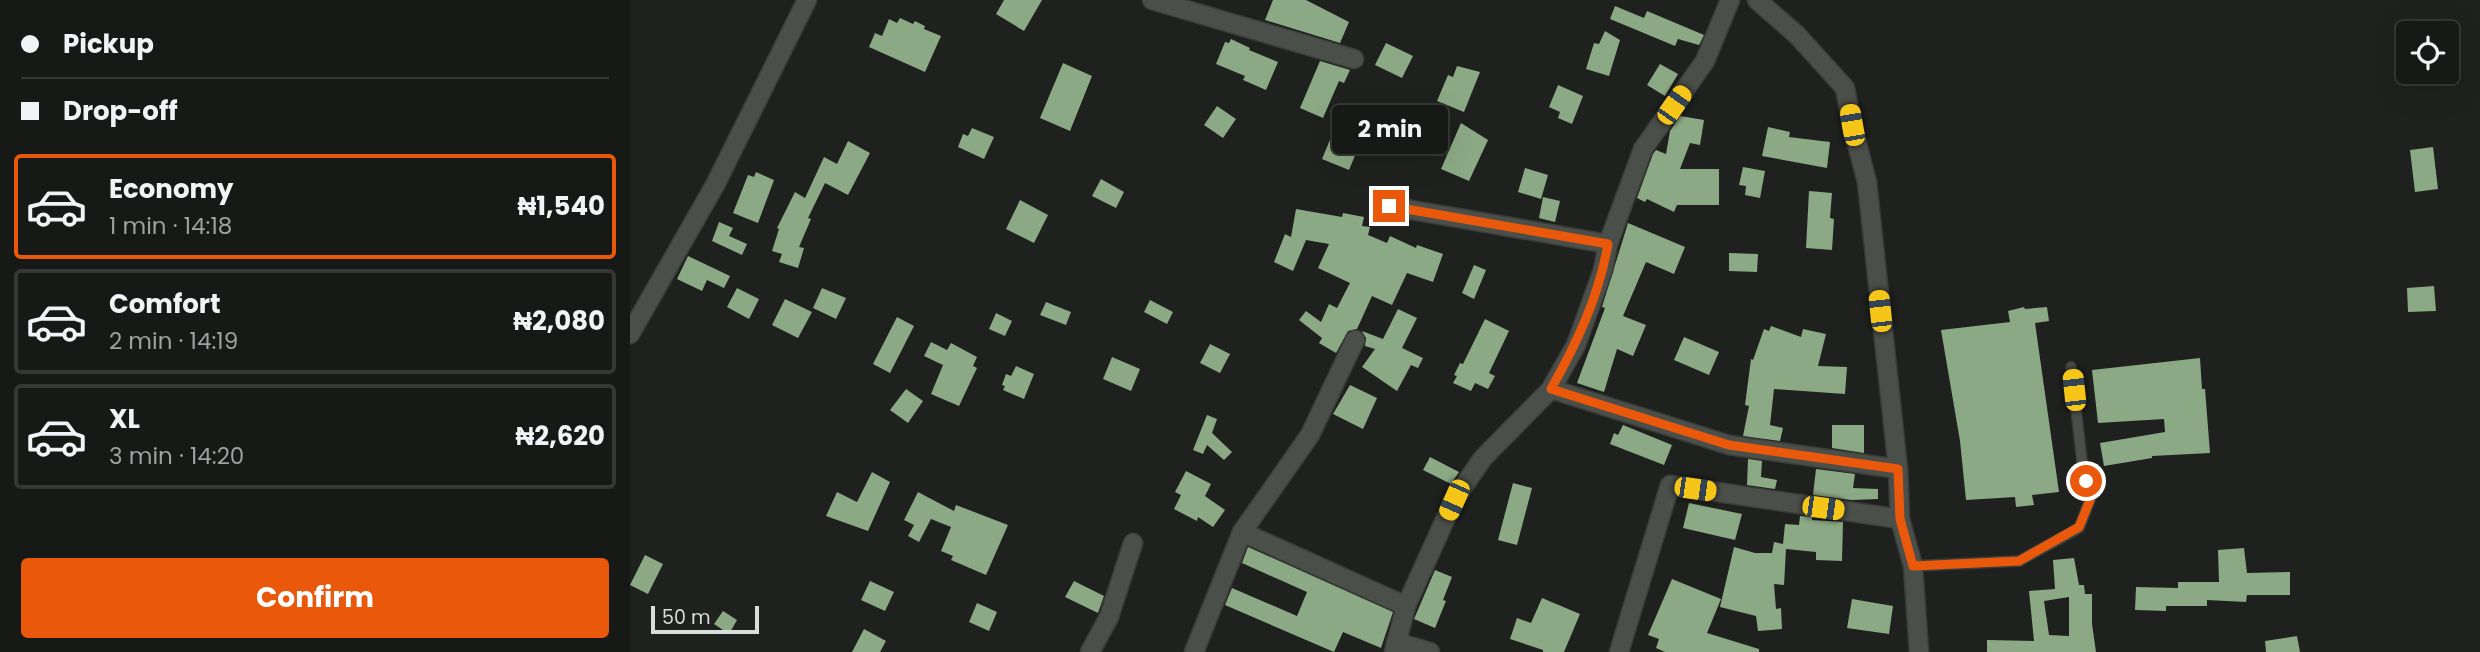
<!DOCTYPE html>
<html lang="en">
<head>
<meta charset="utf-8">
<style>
	:root { --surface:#161916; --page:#1f221f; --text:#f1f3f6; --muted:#9ea0a1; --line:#353835; --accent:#ea580c }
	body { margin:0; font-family:Poppins,sans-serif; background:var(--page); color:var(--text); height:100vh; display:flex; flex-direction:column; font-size:26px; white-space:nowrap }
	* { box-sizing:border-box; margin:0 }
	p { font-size:23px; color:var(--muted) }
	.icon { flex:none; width:38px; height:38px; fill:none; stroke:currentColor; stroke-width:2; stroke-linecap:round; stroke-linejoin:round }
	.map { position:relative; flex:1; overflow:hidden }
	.sheet { display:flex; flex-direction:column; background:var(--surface); width:630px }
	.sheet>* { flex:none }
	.hud { display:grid; align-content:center; height:154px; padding:0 21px; background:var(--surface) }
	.buttons { position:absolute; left:1766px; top:21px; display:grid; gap:14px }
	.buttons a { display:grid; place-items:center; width:63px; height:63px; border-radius:7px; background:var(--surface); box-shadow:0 7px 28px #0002,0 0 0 2px var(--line); font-size:35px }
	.scale { position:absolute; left:21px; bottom:18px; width:108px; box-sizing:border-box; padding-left:7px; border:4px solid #dbddda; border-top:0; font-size:19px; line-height:24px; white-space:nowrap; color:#dbddda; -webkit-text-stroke:5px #1e211d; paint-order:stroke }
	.end { position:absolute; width:32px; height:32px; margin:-16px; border:9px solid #ea580c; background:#fff; box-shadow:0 0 0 4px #fff }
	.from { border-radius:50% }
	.bubble { position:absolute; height:49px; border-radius:7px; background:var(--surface); box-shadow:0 7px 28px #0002,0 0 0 2px var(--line); font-size:23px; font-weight:700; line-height:49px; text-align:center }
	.car { position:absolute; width:21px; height:42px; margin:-21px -10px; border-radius:9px; box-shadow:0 0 5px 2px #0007; background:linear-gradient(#f5c518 24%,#345 0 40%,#f5c518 0 76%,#345 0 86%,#f5c518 0) }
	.hud b { display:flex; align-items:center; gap:24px; height:66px; font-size:26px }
	.hud b+b { border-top:2px solid var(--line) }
	.hud i { width:18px; height:18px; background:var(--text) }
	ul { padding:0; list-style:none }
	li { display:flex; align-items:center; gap:21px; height:105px; margin:0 14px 10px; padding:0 7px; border:4px solid var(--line); border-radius:7px }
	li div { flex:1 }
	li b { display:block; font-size:26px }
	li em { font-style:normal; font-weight:700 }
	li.current { border-color:var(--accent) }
	li>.icon { width:63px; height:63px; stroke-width:1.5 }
	.button { display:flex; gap:14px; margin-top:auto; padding:14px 21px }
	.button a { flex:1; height:80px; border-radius:7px; background:var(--accent); color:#fff; font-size:28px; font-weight:700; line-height:80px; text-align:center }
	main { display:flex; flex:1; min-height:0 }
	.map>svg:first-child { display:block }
</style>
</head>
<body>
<main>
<section class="sheet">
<div class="hud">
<b><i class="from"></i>Pickup</b>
<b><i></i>Drop-off</b>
</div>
<ul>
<li class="current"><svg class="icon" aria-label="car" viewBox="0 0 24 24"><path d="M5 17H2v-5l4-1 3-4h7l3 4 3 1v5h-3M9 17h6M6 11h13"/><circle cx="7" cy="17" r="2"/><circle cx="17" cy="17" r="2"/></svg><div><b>Economy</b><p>1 min · 14:18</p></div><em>₦1,540</em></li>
<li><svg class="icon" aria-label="car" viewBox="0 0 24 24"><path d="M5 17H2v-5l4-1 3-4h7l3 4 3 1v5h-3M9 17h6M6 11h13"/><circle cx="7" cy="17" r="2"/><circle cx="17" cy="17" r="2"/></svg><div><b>Comfort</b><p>2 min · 14:19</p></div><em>₦2,080</em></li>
<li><svg class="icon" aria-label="car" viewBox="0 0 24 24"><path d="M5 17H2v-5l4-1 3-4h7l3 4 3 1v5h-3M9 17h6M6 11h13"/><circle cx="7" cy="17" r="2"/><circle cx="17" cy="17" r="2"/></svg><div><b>XL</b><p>3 min · 14:20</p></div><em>₦2,620</em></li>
</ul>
<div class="button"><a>Confirm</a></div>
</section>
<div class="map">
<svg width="1850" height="652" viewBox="0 0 1850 652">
	<rect width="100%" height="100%" fill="#1e211d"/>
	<g fill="#8ca985" fill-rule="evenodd">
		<polygon points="374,0 412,0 394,31 366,14"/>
		<polygon points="643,0 676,0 719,22 710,43 635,20"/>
		<polygon points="985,6 1014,18 1017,11 1074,35 1069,45 1048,39 1045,46 980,19"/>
		<polygon points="270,18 283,24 285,21 295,26 294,29 311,36 295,72 239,47 245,33 252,36 259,19 267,23"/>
		<polygon points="975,31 990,40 979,76 956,69 964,43 969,44"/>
		<polygon points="601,39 620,48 619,50 648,62 636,90 613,80 615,76 586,64 595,42 599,43"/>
		<polygon points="756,43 783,56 772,78 745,65"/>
		<polygon points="690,61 720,70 714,83 709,81 693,118 670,108"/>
		<polygon points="433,63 462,76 440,131 410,118"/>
		<polygon points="1030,64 1048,74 1035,96 1017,85"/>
		<polygon points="827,66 850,72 834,112 807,101 818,75 823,77"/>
		<polygon points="928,85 953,96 942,124 928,118 930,112 919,107"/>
		<polygon points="587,106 606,119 593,138 574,125"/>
		<polygon points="1050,116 1074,120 1070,145 1060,143 1050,169 1089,169 1089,205 1047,205 1044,212 1017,199 1015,202 1007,198 1023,154 1026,150 1036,154 1040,131"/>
		<polygon points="831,123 858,140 839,181 811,169"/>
		<polygon points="1138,127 1160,132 1159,137 1200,142 1197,168 1132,156"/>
		<polygon points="342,128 364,137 354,159 328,147 333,134 338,136"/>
		<polygon points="702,135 729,146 719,170 692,159"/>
		<polygon points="218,141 240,153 218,195 195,183 178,218 181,219 169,247 174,248 168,268 149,262 152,254 142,251 149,229 147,228 165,192 175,198 194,157 207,164"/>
		<polygon points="1803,147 1808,189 1785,192 1780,150"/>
		<polygon points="1113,167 1135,171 1130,198 1115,195 1116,186 1109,185"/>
		<polygon points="895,168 918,175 911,199 888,192"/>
		<polygon points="126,172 144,180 128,223 103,213 118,175 124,177"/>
		<polygon points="471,179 494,192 486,208 462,196"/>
		<polygon points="1179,191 1202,193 1200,218 1204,219 1202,250 1176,248"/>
		<polygon points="913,197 930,201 925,222 909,218"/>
		<polygon points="390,200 418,215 404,243 376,229"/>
		<polygon points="666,209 712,217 713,213 734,217 732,226 740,227 738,235 757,243 760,236 786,248 787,245 813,254 803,282 777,273 762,305 742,296 727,329 718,331 706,353 689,343 692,338 669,320 676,311 691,322 699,304 707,308 720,283 688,268 699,244 676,240 663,271 644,262 655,234 661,237"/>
		<polygon points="89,222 103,228 99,236 117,244 112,255 82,241"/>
		<polygon points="998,223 1055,247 1044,274 1016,262 993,316 1016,325 1003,356 987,349 974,392 947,383 975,308 972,307"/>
		<polygon points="1099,253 1128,254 1127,272 1099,271"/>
		<polygon points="58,256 100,276 94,288 77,280 72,291 47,279"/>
		<polygon points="844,265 856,270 844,299 832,293"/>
		<polygon points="1804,286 1806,311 1778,312 1777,288"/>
		<polygon points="107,288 129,299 119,319 97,307"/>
		<polygon points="192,288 216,298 206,319 183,308"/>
		<polygon points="155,299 182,312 168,338 142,325"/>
		<polygon points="520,300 543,312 537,324 514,312"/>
		<polygon points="416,302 441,312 436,325 410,315"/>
		<polygon points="1394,307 1395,309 1417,307 1419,321 1405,323 1429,492 1402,495 1404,505 1386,507 1385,497 1336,500 1330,441 1311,330 1380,322 1378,311"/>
		<polygon points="768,309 787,318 772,348 793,358 788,368 781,365 767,391 732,367 745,349 735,346 736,338 732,331 753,339"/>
		<polygon points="366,313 382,321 375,336 359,329"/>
		<polygon points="267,317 284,326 260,373 243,364"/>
		<polygon points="855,319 879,331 859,373 865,376 858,389 845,383 841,391 823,383 827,376 824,375 830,363 833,364"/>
		<polygon points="1141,326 1171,337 1173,329 1196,334 1188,366 1217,367 1215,394 1144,389 1140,425 1153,428 1150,441 1113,436 1119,406 1115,405 1121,359 1123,360 1134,329 1139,331"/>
		<polygon points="1054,337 1089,352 1079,375 1044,360"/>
		<polygon points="301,342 317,350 321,343 347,357 343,366 347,368 329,406 301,394 313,365 294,356"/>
		<polygon points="580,344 600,354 590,373 570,363"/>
		<polygon points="482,357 510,369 501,391 473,379"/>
		<polygon points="1570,358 1572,389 1575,389 1580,453 1522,456 1522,458 1474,466 1470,443 1535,432 1534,419 1468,423 1462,370"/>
		<polygon points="386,366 404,374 394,399 373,390 375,386 372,385 376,374 381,376"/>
		<polygon points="720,385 747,398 733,429 703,414"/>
		<polygon points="276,389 293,401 278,423 260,410"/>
		<polygon points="577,415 587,419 582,433 602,452 594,460 577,445 573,454 563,450"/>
		<polygon points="993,425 1042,445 1034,465 980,444 984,433 988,435"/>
		<polygon points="1202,425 1234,425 1234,453 1202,448"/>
		<polygon points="800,457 829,472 821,484 793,470"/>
		<polygon points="1118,459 1132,461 1131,477 1147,480 1145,489 1117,485"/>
		<polygon points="1186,469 1225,474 1223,488 1248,489 1248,499 1222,500 1183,495"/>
		<polygon points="556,471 581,484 575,496 595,510 583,527 568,517 567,521 544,509 551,495 545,492"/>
		<polygon points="242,472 260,482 238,531 196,516 207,492 227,502"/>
		<polygon points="883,483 902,488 887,545 868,540"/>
		<polygon points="288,492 324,511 326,505 378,525 356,575 321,560 323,556 311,551 321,527 301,519 289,542 278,536 284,525 274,520"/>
		<polygon points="1059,503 1112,514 1105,540 1053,528"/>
		<polygon points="1170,516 1182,517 1182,520 1213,522 1212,561 1186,560 1186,552 1156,549 1154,585 1144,584 1146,609 1151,608 1152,629 1128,631 1126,616 1090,607 1104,547 1125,553 1142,553 1144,542 1153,544 1155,524 1169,525"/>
		<polygon points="618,547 763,612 751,648 713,632 704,652 595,605 602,588 667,616 677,592 612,563"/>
		<polygon points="1614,548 1617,573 1660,572 1660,595 1617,595 1616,602 1577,600 1577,606 1536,606 1536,611 1505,610 1506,587 1548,588 1548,582 1589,582 1588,550"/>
		<polygon points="15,555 33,564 18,594 0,585"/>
		<path d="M1444,558l5,27h5l1,9h7v30l4,28h-109v-12l47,1 -5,-50 26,-2 -2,-29zM1439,597v39l-20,-1 -5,-34z"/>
		<polygon points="805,570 822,577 813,600 816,601 805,628 784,619"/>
		<polygon points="1042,579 1091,599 1077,633 1129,649 1129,652 1035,652 1026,648 1029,639 1018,635"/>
		<polygon points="240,581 264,592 255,611 231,600"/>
		<polygon points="444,581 474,596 468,613 435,597"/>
		<polygon points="912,598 950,614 934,652 913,652 913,650 880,639 887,618 901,623"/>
		<polygon points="1222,599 1263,606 1259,634 1217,628"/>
		<polygon points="347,603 367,612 359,631 339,622"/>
		<polygon points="93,611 107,620 99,634 84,624"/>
		<polygon points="234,629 256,641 250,652 222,652"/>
		<polygon points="1667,636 1670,652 1636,652 1635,641"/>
	</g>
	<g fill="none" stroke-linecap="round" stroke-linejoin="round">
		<g stroke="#3b3d3a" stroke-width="12">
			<polyline id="service" points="1283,566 1389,561 1449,528 1460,500 1452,461 1441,367"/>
		</g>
		<g stroke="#3b3d3a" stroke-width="21">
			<g id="minor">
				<polyline points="522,0 724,59"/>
				<polyline points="1127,0 1167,35 1215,88 1222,125 1237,182 1268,469 1270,519 1283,566 1289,652"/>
				<polyline points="759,206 978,244"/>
				<polyline points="0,334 85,185 177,0"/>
				<polyline points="921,389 1099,445 1268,469"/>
				<polyline points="612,532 776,606"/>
				<polyline points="766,642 800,652"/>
				<polyline points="460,652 479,617 503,543"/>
				<polyline points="564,652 612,532 680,435 725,340"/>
				<polyline points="764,652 776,606 824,500 853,458 921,389 946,345 973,270 978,244 1013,149 1075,61 1100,0"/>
				<polyline points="989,652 1040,485 1270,519"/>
			</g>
		</g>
		<use href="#service" stroke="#4b4f4a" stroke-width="9"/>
		<use href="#minor" stroke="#4b4f4a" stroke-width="18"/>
	</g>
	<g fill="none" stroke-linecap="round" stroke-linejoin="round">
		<path stroke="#ea580c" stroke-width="9" d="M759,206l219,38c-9,52 -31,99 -57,145l178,56 169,24 2,50 13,47 106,-5 60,-34 11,-27 -4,-19"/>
	</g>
</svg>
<div class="buttons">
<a><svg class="icon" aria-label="locate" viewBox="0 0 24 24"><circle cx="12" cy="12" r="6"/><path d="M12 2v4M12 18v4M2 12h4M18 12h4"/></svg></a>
</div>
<div class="scale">50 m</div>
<i class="end from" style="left:1456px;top:481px"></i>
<i class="end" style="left:759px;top:206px"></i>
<div class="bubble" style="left:702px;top:105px;width:116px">2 min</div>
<i class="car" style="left:1044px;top:105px;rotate:35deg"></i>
<i class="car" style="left:1222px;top:125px;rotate:350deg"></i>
<i class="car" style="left:1250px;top:311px;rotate:354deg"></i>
<i class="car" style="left:1444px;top:390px;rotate:354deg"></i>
<i class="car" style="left:1065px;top:489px;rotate:98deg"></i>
<i class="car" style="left:824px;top:500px;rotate:204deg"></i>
<i class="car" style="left:1193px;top:508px;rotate:98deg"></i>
</div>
</main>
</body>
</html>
